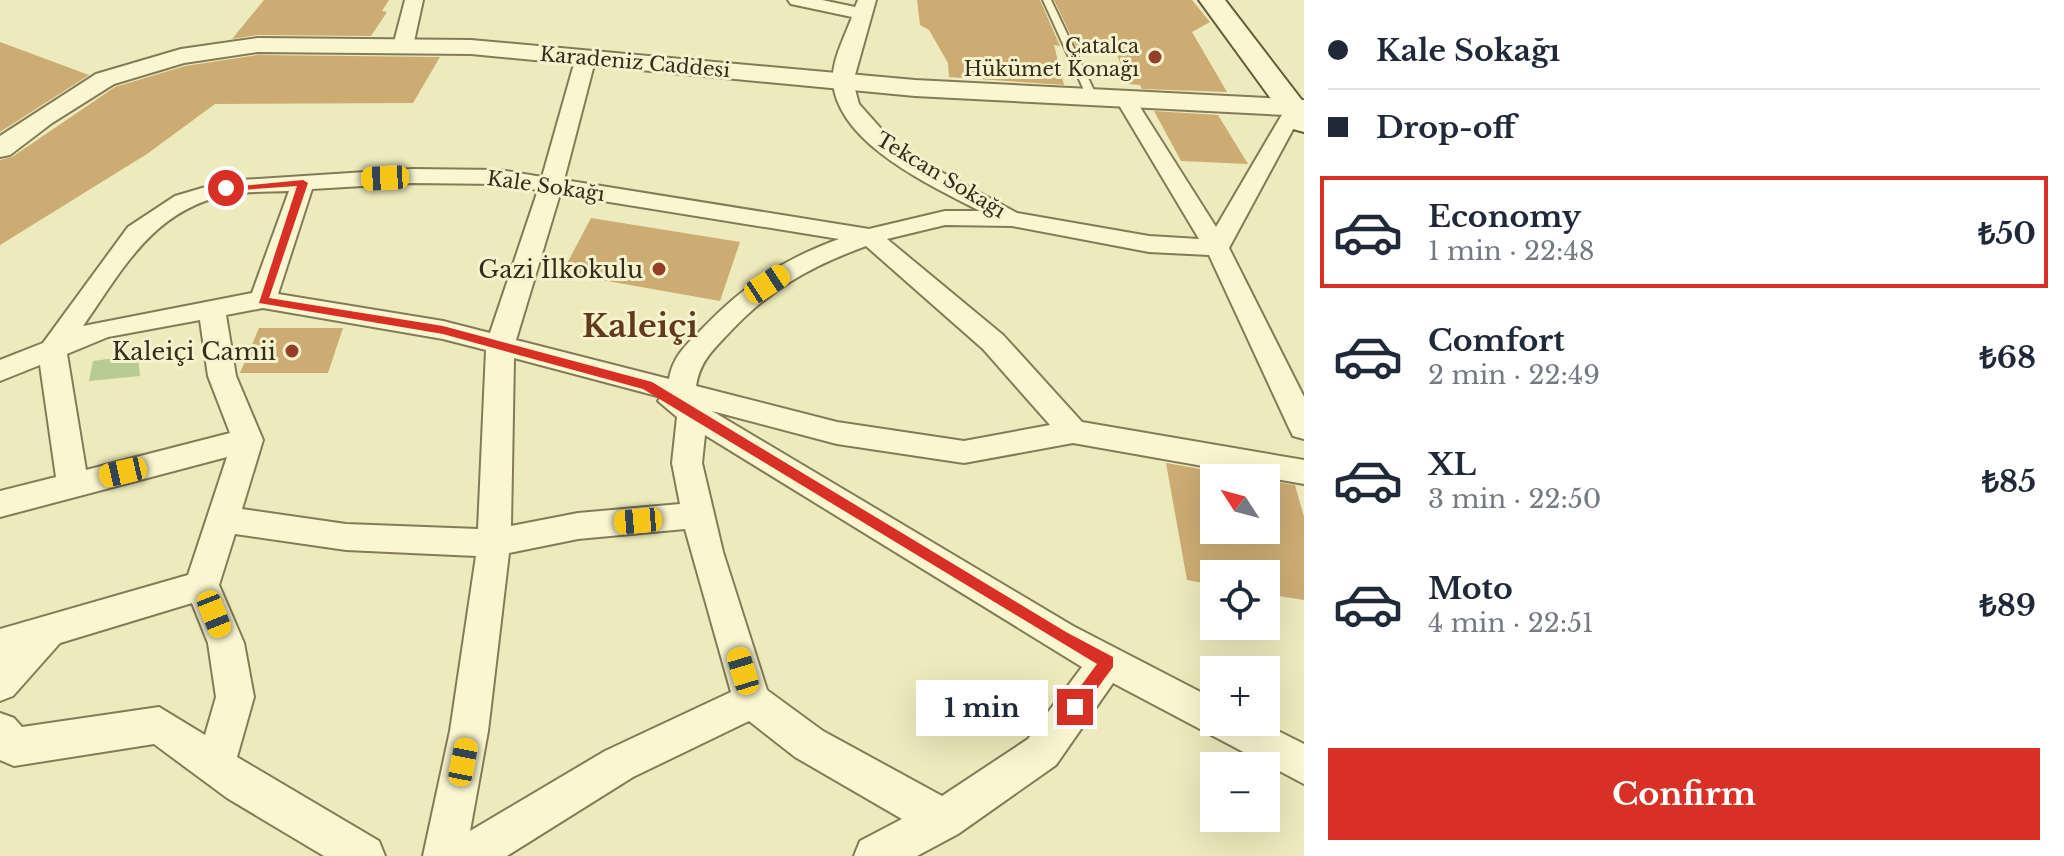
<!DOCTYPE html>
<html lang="en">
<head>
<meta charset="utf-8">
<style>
	:root { --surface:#fff; --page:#f6f6f7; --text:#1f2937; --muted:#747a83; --line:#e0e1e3; --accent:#d93025 }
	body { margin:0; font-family:"Libre Baskerville",serif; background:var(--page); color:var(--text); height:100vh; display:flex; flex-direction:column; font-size:30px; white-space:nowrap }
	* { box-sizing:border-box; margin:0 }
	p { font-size:26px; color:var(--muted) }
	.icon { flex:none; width:44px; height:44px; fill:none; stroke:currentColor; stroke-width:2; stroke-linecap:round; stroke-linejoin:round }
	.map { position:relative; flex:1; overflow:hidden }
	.side { display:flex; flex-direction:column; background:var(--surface); width:760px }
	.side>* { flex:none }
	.hud { display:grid; align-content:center; height:176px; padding:0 24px; background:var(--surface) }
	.needle { width:52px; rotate:306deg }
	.buttons { position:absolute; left:1200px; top:464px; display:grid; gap:16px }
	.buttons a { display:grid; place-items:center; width:80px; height:80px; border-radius:0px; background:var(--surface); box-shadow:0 8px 32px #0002; font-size:40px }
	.end { position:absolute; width:36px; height:36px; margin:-18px; border:10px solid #d93025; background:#fff; box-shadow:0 0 0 4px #fff }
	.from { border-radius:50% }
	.bubble { position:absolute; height:56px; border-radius:0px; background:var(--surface); box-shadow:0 8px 32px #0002; font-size:26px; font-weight:800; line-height:56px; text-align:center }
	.car { position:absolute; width:24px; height:48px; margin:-24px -12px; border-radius:10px; box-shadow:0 0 6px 2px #0007; background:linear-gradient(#f5c518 24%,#345 0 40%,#f5c518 0 76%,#345 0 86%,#f5c518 0) }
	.hud b { display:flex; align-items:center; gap:28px; height:76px; font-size:30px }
	.hud b+b { border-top:2px solid var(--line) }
	.hud i { width:20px; height:20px; background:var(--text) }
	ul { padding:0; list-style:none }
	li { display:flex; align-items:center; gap:24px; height:112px; margin:0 16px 12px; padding:0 8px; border:4px solid transparent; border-radius:0px }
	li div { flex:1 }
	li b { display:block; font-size:30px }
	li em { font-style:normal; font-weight:800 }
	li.active { border-color:var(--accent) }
	li>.icon { width:72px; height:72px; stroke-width:1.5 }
	.primary-button { display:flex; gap:16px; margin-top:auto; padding:16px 24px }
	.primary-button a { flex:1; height:92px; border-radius:0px; background:var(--accent); color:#fff; font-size:32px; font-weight:800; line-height:92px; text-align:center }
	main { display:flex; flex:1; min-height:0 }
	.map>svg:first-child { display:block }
</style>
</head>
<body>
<main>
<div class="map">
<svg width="1304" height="856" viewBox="0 0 1304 856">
	<rect width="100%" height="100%" fill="#edeabd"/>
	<polygon fill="#b7cb92" points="138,355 140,376 89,381 93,361"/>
	<g fill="#ccac73">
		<polygon points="264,0 389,0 382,11 387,12 371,36 258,35 232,39"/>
		<polygon points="917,0 1040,0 1060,46 1054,45 1064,85 949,77 948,63 929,30 920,25"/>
		<polygon points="1054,0 1192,0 1210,22 1192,32 1227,92 1142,89 1140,85 1129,84 1114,48 1076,46"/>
		<polygon points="0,42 89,75 0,132"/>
		<polygon points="258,55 440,57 413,103 215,104 147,154 0,245 0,160 12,157 115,87 185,66"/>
		<polygon points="1154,111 1218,115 1248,164 1181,161"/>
		<polygon points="591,218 740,242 720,301 562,273"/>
		<polygon points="259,328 343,328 328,373 240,373"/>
		<polygon points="1166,463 1253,478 1214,478 1214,530 1266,530 1266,480 1295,485 1304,517 1304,600 1266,594 1266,574 1214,574 1214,585 1187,580"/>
	</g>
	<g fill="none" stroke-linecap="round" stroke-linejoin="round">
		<g stroke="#857a57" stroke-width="4">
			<polygon id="service" points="1043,0 1051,0 1098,99 1096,101 1088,99"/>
		</g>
		<g stroke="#857a57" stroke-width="4">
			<g id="minor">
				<polygon points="405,0 423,0 413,46 403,52 393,46"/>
				<path d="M788,0h34l33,7 3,-7h18l-23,82 6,22 32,36 52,33 74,40 132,23 50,3 -83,-139 3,-4h14l83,131 71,-121 7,-2 10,5 -75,139 75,149v42l-11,-3 -4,-8 -80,-173 -60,-3 -137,-26 -67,-1 -58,14 116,96 79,87 222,38v24l-231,-41 -109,20 -127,-19 -125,-33 361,215 141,73v23h46l44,22v40l-191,-101 -57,82 -98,69 -41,22h-63l6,-15 42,-22 -107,-62 -46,-36 -116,56 -126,79h-84l27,-125 26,-175 -130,-6 -111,-16 -16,51 25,58 10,54 -17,60 142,84 6,15h-61l-97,-58 -73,-54 -140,22 -14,-6v-47l14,5 8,9 137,-20 46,28 11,-38 -8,-54 -16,-40 -132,40 -47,53 -13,5v-72l188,-54 39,-118 -227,60v-26l56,-14 -16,-112 -40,16v-21l43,-17 85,-116 47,-31 51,-15 186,-12 88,1 42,7 34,-120 10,-6 10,6 -32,123 305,49 76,-18h35c-48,-25 -142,-67 -147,-129 -2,-20 12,-46 19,-65l-61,-13zM412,183l88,1 38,6 -48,143 -47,-12 -165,-27 34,-105zM289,191l-37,102 -169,33c40,-57 69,-115 143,-131 20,-4 42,-3 63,-4zM560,194l279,45c-57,21 -95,46 -137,90 -16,16 -29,27 -33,50l-153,-39zM866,246l117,103 67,76 -86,16 -127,-19 -141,-36c4,-24 15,-34 31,-51 41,-45 82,-68 139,-89zM263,308l180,31 43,11 -8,179 -132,-5 -104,-15 21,-69 -27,-64 -10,-61zM200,320l8,56 22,57 -144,37 -19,-116 41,-17zM514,358l147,39 -3,4 19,16 -5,46 8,41 -102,9 -67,13zM705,435l377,232 -54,72 -86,57 -119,-65 -56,-41 -44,-138 -21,-89zM685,529l46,163 -126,59 -135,80 18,-100 21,-178 69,-14z"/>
			</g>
		</g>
		<g stroke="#857a57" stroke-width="4">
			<polygon id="tertiary" points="258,38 471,40 915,80 1304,100 1304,116 915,96 471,54 258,52 184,63 114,84 52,123 10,155 0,157 0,136 96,74 181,49"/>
		</g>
		<g stroke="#675b3a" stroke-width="4">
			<polygon id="secondary" points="1199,0 1225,0 1304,103 1304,132 1293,129"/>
		</g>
		<use href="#service" fill="#f9f6d0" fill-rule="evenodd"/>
		<use href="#minor" fill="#f9f6d0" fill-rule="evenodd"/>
		<use href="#tertiary" fill="#f9f6d0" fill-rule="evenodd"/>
		<use href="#secondary" fill="#f9f6d0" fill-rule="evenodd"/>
	</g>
	<polygon fill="#d93025" points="303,180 308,183 269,298 443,326 652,382 1066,632 1113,657 1113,667 1080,712 1069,712 1069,702 1097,664 643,389 443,334 259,303 297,186 226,191 221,188"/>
	<g fill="#943f27" stroke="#f5f2cd" stroke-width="3">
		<circle cx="1155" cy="57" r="8"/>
		<circle cx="659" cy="269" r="8"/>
		<circle cx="292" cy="351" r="8"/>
	</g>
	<g text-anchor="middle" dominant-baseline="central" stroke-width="6" stroke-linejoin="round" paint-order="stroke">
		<g font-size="20" fill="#352d1b" stroke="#f5f2cd" text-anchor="end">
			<text x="1139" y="46">Çatalca<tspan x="1139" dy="23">Hükümet Konağı</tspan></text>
		</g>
		<g font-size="20" fill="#352d1b" stroke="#f5f2cd">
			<text transform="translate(635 62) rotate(5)">Karadeniz Caddesi</text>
			<text transform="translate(941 175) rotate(31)">Tekcan Sokağı</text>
			<text transform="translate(546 186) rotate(8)">Kale Sokağı</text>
		</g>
		<g font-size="24" fill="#352d1b" stroke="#f5f2cd" text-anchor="end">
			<text x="643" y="269">Gazi İlkokulu</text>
			<text x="276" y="351">Kaleiçi Camii</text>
		</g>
		<g font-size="32" font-weight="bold" fill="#61391b" stroke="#f5f2cd">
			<text x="640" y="326">Kaleiçi</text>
		</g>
	</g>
</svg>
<div class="buttons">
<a><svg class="needle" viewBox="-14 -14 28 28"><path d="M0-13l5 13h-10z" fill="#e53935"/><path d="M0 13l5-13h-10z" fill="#747a83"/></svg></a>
<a><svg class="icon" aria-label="locate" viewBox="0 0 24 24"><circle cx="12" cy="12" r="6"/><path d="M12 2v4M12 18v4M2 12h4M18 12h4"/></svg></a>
<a>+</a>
<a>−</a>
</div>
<i class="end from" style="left:226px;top:188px"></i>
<i class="end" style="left:1075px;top:707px"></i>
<div class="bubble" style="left:916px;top:680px;width:132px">1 min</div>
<i class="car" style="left:385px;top:178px;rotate:267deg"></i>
<i class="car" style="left:767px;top:284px;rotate:57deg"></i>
<i class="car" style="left:123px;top:472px;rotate:257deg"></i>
<i class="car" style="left:638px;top:521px;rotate:265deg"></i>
<i class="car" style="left:214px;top:614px;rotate:158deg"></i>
<i class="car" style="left:743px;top:671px;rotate:343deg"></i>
<i class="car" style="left:463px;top:762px;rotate:11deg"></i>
</div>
<section class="side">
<div class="hud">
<b><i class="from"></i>Kale Sokağı</b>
<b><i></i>Drop-off</b>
</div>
<ul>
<li class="active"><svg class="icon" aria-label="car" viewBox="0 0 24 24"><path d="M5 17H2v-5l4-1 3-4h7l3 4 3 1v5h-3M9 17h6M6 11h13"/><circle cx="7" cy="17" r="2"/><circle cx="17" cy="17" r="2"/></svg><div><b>Economy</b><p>1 min · 22:48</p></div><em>₺50</em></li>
<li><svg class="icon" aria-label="car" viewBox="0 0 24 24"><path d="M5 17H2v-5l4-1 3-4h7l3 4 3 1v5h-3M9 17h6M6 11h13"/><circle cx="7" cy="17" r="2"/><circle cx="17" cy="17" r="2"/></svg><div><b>Comfort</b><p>2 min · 22:49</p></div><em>₺68</em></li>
<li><svg class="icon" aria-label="car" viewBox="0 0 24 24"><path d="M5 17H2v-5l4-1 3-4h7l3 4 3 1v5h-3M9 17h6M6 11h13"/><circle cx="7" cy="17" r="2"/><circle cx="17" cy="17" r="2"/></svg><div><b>XL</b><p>3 min · 22:50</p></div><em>₺85</em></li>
<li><svg class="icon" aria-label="car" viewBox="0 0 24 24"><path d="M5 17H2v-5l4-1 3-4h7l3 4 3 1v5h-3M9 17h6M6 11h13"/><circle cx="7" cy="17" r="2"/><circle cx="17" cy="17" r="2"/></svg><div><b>Moto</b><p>4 min · 22:51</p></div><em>₺89</em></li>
</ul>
<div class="primary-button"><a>Confirm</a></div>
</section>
</main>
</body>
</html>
